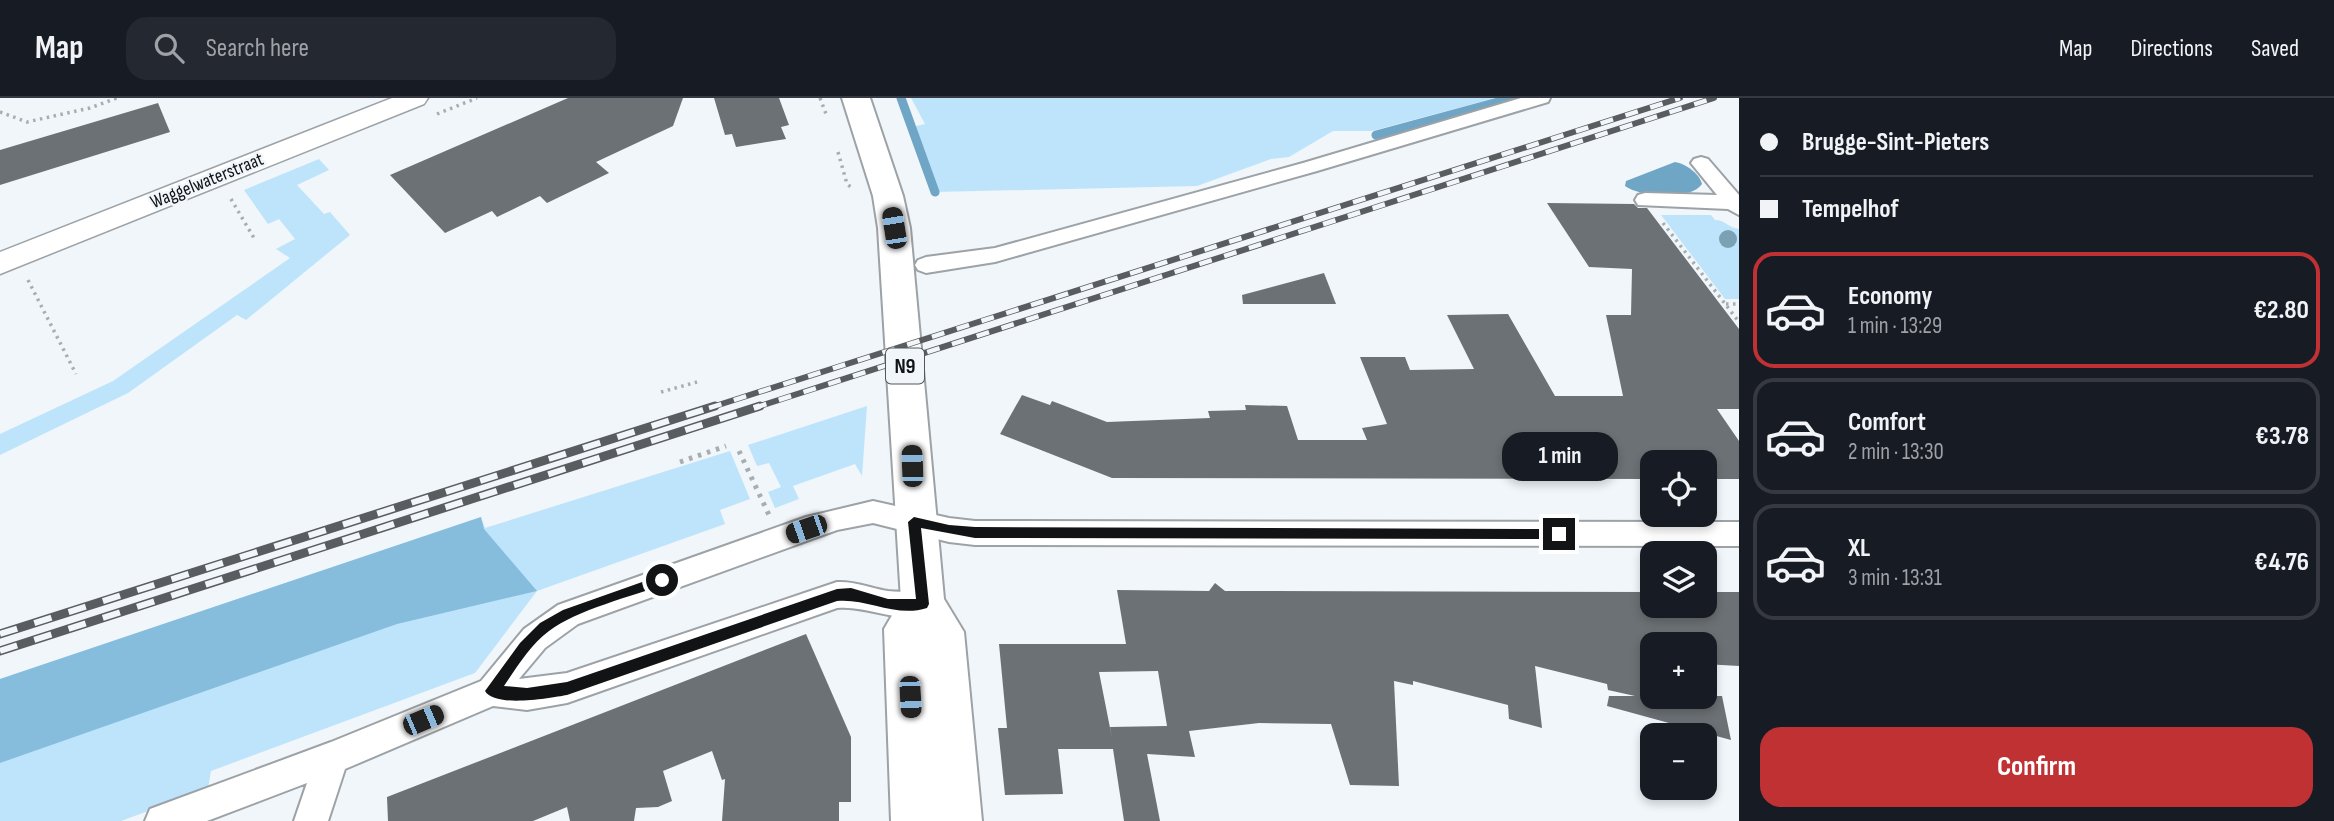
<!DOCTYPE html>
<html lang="en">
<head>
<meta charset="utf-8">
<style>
	:root { --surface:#171b24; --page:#242831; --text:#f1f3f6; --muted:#9ea1a6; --line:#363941; --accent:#c03133 }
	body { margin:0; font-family:"Sofia Sans Condensed",sans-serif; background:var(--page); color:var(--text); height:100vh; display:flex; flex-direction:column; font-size:26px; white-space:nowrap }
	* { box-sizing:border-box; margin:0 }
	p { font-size:23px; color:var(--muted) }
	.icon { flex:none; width:38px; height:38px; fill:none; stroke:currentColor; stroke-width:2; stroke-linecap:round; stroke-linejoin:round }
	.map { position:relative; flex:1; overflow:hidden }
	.side { display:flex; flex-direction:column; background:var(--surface); width:595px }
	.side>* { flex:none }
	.guide { display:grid; align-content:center; height:154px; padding:0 21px; background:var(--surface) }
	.tools { position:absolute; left:1640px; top:352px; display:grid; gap:14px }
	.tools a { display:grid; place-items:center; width:77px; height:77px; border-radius:14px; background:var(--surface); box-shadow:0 4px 10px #0003; font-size:35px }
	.end { position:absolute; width:32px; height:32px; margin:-16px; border:9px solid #111314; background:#fff; box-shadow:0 0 0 4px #fff }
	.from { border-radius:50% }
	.bubble { position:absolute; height:49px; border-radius:21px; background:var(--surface); box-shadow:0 4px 10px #0003; font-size:23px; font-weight:700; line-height:49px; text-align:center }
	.car { position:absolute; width:21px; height:42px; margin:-21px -10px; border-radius:9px; box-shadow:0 0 5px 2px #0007; background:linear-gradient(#222 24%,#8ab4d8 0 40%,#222 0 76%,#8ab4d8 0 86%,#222 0) }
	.guide b { display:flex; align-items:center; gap:24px; height:66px; font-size:26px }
	.guide b+b { border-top:2px solid var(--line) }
	.guide i { width:18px; height:18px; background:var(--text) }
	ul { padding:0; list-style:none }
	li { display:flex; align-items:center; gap:21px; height:116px; margin:0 14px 10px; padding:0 7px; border:4px solid var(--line); border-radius:21px }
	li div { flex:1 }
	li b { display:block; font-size:26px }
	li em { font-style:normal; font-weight:700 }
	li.selected { border-color:var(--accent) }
	li>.icon { width:63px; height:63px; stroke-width:1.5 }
	.button { display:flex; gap:14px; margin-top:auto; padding:14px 21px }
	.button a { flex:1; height:80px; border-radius:21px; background:var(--accent); color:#fff; font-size:28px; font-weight:700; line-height:80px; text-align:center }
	header { display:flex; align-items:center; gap:42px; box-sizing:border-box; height:98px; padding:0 35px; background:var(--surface); border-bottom:2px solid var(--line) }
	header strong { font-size:33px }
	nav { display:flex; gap:38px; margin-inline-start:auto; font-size:24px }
	.search { width:490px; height:63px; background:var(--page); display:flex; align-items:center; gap:18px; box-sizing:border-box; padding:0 24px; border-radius:21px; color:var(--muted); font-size:26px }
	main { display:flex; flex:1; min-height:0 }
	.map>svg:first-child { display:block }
</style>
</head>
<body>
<header>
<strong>Map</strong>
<div class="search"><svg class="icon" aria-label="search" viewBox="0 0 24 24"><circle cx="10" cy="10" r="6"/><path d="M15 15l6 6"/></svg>Search here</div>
<nav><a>Map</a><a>Directions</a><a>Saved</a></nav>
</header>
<main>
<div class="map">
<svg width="1739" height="723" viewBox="0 0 1739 723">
	<rect width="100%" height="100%" fill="#f0f6fa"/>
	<g fill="#bee4fb">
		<polygon points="911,0 1495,0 1372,33 1333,33 1289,59 1271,61 1197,88 935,94 912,29 925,26"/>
		<polygon points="319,61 329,72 297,87 324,116 330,114 350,137 246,222 237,217 128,295 0,357 0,336 113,283 290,160 276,151 295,141 279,121 268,126 244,92"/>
		<path d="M1661,117h50l4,5c10,0 14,8 24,9v70h-14z"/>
		<polygon points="867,308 862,378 855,366 793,388 799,401 775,410 768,394 781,389 769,365 757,368 748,347"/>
		<polygon points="730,353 750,401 720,412 725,426 537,493 475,575 211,673 208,691 121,723 0,723 0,581 481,419 485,430"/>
	</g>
	<polygon fill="#86bddd" points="481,419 484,431 537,493 397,526 0,665 0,581"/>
	<path fill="#6fa5c5" d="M1675,64c11,2 24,11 27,22 -11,17 -62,13 -77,2l1,-5z"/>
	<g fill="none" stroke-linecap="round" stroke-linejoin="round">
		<g stroke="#6fa5c5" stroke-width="9">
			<polyline points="901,0 935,94"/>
			<polyline points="1376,37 1513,0"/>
		</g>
	</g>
	<g fill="#6c7175" fill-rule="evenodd">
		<polygon points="568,0 683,0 673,28 596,64 609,75 547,105 540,98 497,119 492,113 445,135 390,77"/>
		<polygon points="714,0 779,0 789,27 781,29 786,41 736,49 732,36 725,37"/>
		<polygon points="158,5 170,34 0,87 0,52"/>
		<polygon points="1547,105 1634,106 1638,110 1647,110 1739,231 1739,311 1717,311 1739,343 1739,381 1704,381 1704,364 1652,364 1652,381 1112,380 1000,336 1022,297 1050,307 1052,303 1107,324 1210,320 1208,313 1246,312 1245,307 1287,308 1298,342 1367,342 1362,330 1387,326 1360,259 1405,259 1410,272 1474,271 1447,217 1508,216 1555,298 1623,298 1606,217 1631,217 1632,171 1589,169"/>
		<polygon points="1324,175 1336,206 1243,206 1242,197"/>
		<path d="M1215,485l10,8h6l421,1v14h52v-14h35v74l-35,-2v-20h-52v52h70l9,44 -124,-34 2,-10h26l-27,-6 -1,-6 -72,-18 7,62 -33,-9 -1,-14 -95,-24v4l-19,-4 5,105 -49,-1 -19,-61 -72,-1 -70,8 6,26 -48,-3 13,67h-36l-11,-72h-55l5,45 -58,1 -7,-67h9l-8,-84h127l-9,-54 92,1zM1158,573l9,55 -57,1 2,11 -13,-66z"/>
		<polygon points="806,536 851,639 851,704 839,704 839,723 722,723 725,681 722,682 712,653 663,673 672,703 658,709 636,710 634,723 570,723 567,709 533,723 388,723 387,699"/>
	</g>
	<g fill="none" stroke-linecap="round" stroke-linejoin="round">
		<g stroke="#9ca2a5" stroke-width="4">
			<g id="street">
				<polygon points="1521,0 1550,0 1548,4 1317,73 995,164 926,175 918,172 915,167 918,162 926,159 995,150 1303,65"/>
				<polygon points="1701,59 1708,61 1739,97 1739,117 1728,111 1638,107 1635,102 1638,97 1645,95 1717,97 1691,65 1694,61"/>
				<path d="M873,403l76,17 26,3 764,1v24l-764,-1 -26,-3 -76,-19 -36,7 -259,94 -33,24 -26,31 48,-6 270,-91c18,-1 33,6 51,9 16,2 30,-2 45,4l5,9 -5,9c-34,13 -63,-8 -96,-5l-270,95 -40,7 -34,-4 -148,63 -17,52h-34l13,-38 -100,38h-62l5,-12 181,-67 150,-61 43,-52 34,-24 248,-88z"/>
			</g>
		</g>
		<g stroke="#9ca2a5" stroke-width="3">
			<polygon id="secondary" points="392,0 428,0 424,6 0,176 0,154"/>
		</g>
		<g stroke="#9ca2a5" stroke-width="4">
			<polygon id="primary" points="842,0 870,0 903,98 910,130 944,501 964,534 982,723 891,723 884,531 901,502 878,130 873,98"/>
		</g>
		<g stroke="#a9adb0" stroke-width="3.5" stroke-dasharray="2.5 4.5" stroke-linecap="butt">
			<polyline points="820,0 826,16"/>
			<polyline points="0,14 27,24 90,10 117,0"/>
			<polyline points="437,16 477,0"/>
			<polyline points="838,54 847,86 852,90"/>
			<polyline points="231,101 254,140"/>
			<polyline points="1663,125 1739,224"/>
			<polyline points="28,182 76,276"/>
			<polyline points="1726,206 1739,206"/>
			<polyline points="661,294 697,284"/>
		</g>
		<g stroke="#a9adb0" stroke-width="5" stroke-dasharray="3.5 6" stroke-linecap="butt">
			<polyline points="739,353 769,417"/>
			<polyline points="680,364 726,348"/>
		</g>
		<use href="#street" fill="#fff" fill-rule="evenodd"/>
		<use href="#secondary" fill="#fff" fill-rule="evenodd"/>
		<use href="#primary" fill="#fff" fill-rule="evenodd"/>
		<g stroke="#5a5d5f" stroke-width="6">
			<g id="rail-far1">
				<polyline points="709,310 1680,0"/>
				<polyline points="754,310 1714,0"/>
			</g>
		</g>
		<g stroke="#5a5d5f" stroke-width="9">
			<g id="rail">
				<polyline points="0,536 715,308"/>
				<polyline points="0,553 760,308"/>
			</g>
		</g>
		<use href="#rail-far1" stroke="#f0f6fa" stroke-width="4.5" stroke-dasharray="13" stroke-linecap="butt"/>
		<use href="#rail" stroke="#f0f6fa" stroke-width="6" stroke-dasharray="18" stroke-linecap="butt"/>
	</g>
	<circle fill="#7ba1b5" cx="1728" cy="141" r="9"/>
	<path fill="#111314" d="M914,419l35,8 26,2 584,2 6,5 -6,5 -584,-1 -54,-10 8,76 -2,4c-31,10 -60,-10 -90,-7l-270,94c-17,3 -72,13 -82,-4l35,-48 20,-20 23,-13 99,-35 6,5 -2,4c-33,12 -90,26 -117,47 -19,14 -32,36 -45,55l23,2 40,-6 270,-93 14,-1 37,11h28l-8,-77z"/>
	<g text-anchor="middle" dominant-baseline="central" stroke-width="5" stroke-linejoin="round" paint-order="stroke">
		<g font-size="19" fill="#111314" stroke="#f0f6fa">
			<text transform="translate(207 83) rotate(-22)">Waggelwaterstraat</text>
		</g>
		<rect fill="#f0f6fa" stroke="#545759" stroke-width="2" x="886" y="250.5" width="38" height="35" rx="5"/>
		<g font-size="21" font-weight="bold" fill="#111314">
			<text x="905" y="268">N9</text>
		</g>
	</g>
</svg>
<div class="tools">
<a><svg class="icon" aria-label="locate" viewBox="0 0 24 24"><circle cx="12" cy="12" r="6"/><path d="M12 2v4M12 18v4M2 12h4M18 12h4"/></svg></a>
<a><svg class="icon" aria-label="layers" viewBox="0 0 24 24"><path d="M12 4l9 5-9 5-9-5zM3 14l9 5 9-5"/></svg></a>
<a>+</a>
<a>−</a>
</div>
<i class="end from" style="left:662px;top:482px"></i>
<i class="end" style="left:1559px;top:436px"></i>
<div class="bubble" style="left:1502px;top:334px;width:116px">1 min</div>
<i class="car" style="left:894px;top:130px;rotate:351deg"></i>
<i class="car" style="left:912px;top:368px;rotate:358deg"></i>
<i class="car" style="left:806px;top:431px;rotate:251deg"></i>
<i class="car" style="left:910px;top:599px;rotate:177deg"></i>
<i class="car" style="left:423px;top:622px;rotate:67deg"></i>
</div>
<section class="side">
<div class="guide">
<b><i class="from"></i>Brugge-Sint-Pieters</b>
<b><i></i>Tempelhof</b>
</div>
<ul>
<li class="selected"><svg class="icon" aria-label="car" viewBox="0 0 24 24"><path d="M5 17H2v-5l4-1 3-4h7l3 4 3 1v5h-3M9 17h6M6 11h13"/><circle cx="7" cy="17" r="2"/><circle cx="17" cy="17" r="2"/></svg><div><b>Economy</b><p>1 min · 13:29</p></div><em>€2.80</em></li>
<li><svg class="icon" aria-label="car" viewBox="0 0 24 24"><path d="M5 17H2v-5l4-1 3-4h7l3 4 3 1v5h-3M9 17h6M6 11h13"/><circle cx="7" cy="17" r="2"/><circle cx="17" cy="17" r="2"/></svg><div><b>Comfort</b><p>2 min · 13:30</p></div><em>€3.78</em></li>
<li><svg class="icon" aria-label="car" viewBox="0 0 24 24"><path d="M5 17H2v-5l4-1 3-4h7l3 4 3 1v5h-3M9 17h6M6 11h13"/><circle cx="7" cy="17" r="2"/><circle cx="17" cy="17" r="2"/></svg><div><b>XL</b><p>3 min · 13:31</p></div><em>€4.76</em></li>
</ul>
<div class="button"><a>Confirm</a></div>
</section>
</main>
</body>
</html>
